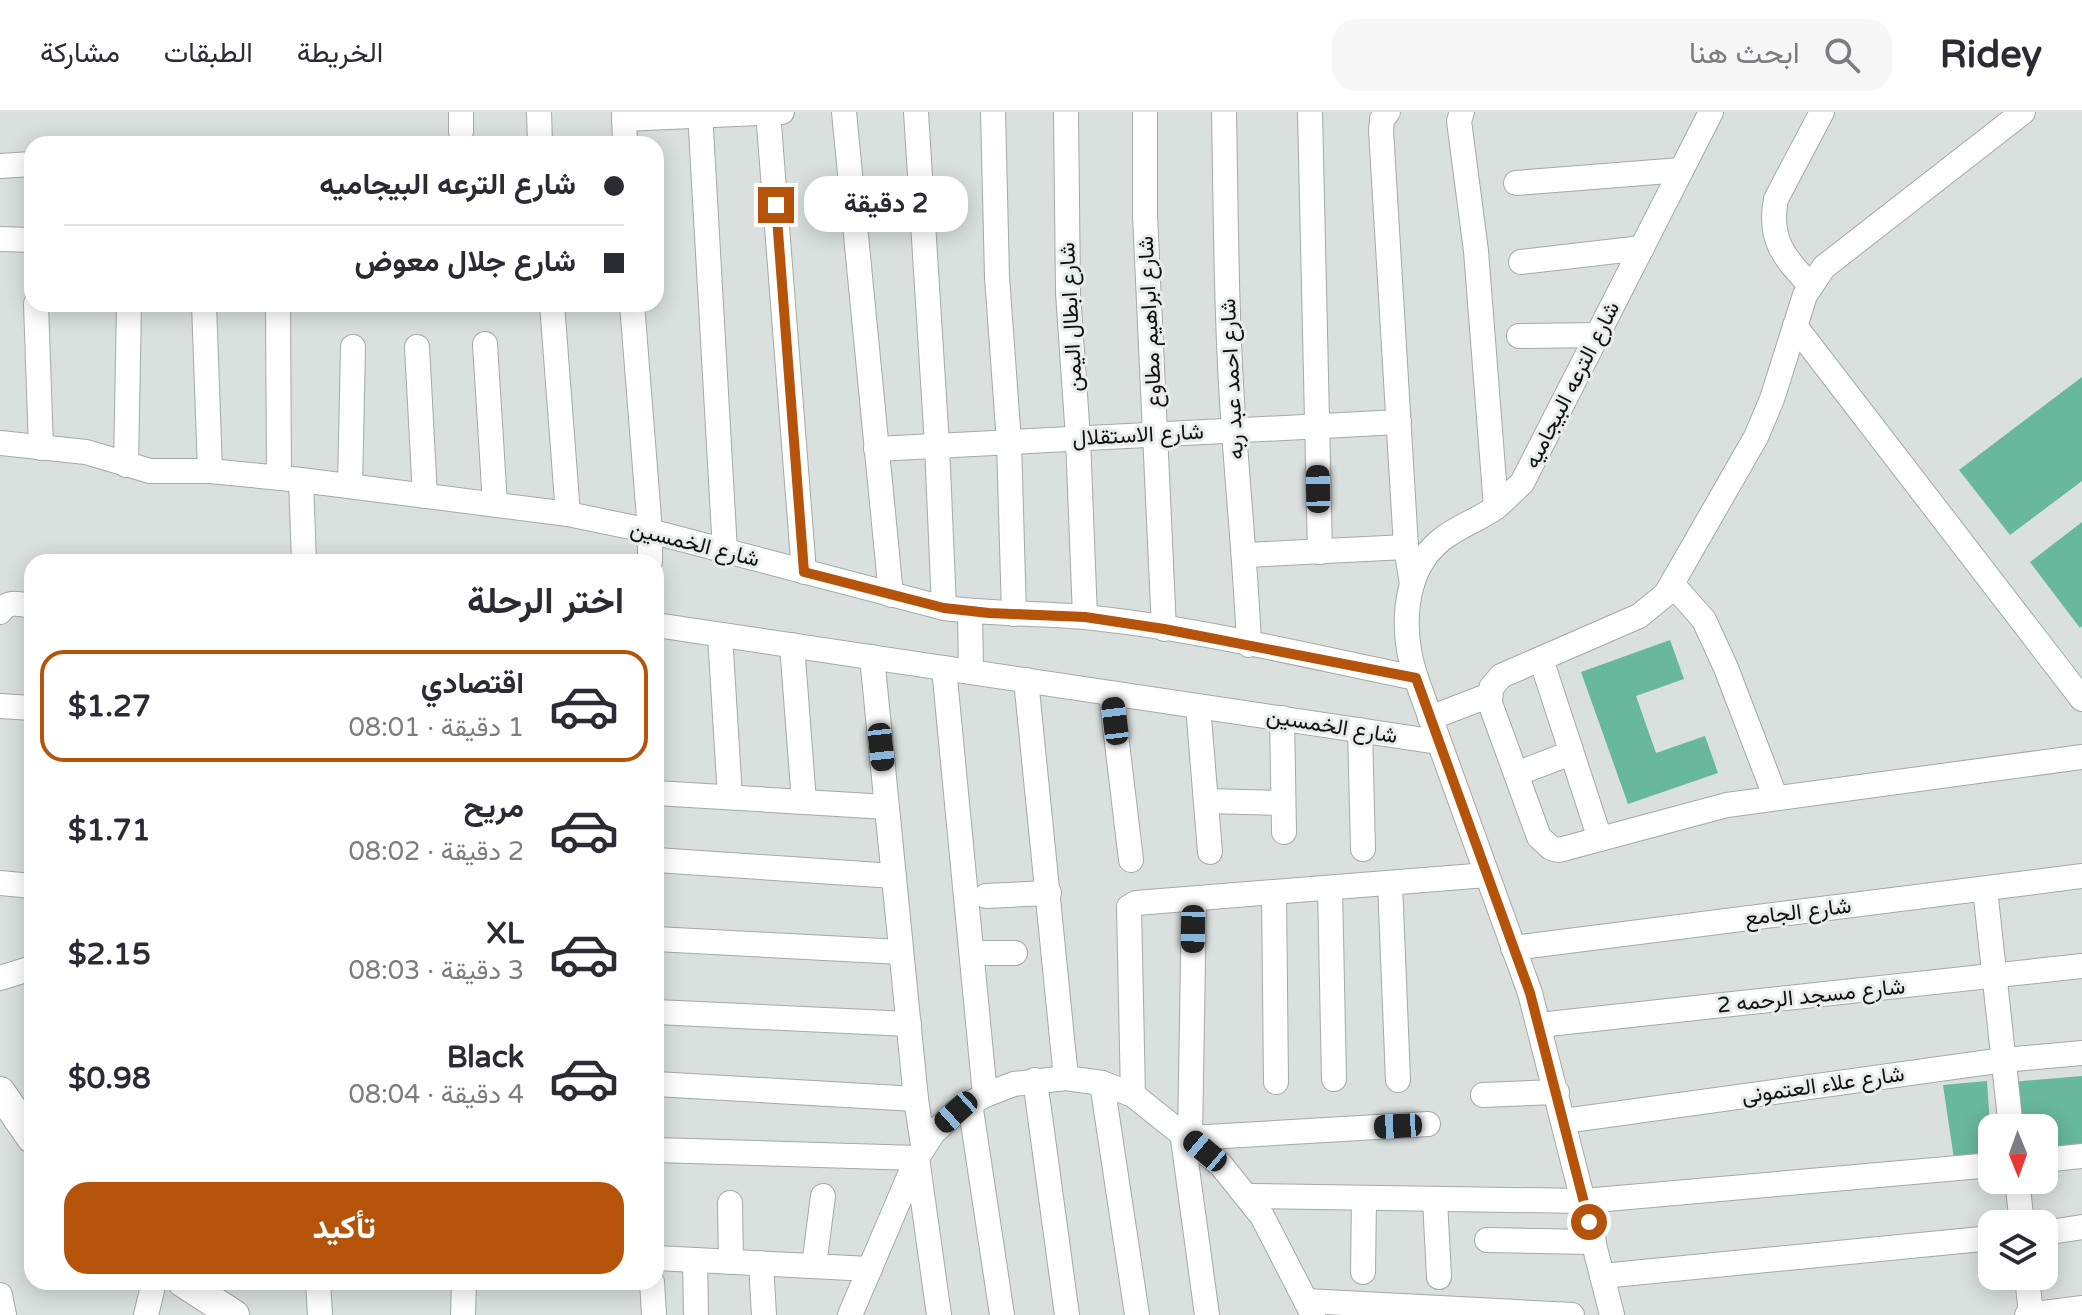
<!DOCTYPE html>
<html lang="ar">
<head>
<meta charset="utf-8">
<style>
	:root { --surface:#fff; --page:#f7f7f7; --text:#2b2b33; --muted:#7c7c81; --line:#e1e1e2; --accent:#b45309 }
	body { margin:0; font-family:"Varela Round",Vazirmatn,sans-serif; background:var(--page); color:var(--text); direction:rtl; height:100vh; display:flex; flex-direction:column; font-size:30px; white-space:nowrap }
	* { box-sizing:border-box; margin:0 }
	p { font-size:26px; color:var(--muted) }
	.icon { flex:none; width:44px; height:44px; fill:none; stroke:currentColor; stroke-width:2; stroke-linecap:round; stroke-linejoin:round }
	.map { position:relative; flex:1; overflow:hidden; direction:ltr }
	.drawer { position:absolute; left:24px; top:442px; width:640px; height:736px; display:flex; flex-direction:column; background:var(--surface); border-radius:24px; box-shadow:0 4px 20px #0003; direction:rtl }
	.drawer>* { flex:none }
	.hud { position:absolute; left:24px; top:24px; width:640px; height:176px; border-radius:24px; box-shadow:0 4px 20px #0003; direction:rtl; display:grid; align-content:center; height:176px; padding:0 40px; background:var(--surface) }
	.needle { width:52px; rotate:179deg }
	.buttons { position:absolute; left:1978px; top:1002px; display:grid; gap:16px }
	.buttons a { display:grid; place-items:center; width:80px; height:80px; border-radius:16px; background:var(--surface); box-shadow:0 4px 20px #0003; font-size:40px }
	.end { position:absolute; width:36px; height:36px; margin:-18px; border:10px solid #b45309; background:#fff; box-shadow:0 0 0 4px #fff }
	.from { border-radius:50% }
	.bubble { position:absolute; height:56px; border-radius:24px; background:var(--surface); box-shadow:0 4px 20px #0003; font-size:26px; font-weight:700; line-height:56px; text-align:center; direction:rtl }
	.car { position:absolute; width:24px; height:48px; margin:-24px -12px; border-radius:10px; box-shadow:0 0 6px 2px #0007; background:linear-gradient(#222 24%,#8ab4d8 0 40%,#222 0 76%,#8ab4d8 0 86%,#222 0) }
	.hud b { display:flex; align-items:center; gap:28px; height:76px; font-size:30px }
	.hud b+b { border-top:2px solid var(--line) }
	.hud i { width:20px; height:20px; background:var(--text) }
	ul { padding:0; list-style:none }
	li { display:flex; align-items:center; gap:24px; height:112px; margin:0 16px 12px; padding:0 24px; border:4px solid transparent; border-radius:24px }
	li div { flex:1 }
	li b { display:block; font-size:30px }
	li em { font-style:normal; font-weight:700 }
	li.active { border-color:var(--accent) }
	li>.icon { width:72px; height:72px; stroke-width:1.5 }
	h2 { padding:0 40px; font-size:36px; line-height:96px }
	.action { display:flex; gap:16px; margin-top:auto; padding:16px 40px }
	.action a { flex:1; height:92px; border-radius:24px; background:var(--accent); color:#fff; font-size:32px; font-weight:700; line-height:92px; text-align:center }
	header { display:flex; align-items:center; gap:48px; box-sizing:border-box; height:112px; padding:0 40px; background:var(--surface); border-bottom:2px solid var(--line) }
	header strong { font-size:38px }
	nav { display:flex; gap:44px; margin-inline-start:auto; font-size:28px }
	.search { width:560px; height:72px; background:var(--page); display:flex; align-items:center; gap:20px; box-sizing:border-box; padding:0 28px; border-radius:24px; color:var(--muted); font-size:30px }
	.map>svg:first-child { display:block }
</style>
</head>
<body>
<header>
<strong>Ridey</strong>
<div class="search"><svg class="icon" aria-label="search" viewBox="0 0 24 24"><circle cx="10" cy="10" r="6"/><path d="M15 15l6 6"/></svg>ابحث هنا</div>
<nav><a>الخريطة</a><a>الطبقات</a><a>مشاركة</a></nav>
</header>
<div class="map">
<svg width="2082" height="1203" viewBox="0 0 2082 1203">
	<rect width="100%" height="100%" fill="#d9e0dd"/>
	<g fill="#68b89e">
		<polygon points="2082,265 2082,369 2010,423 1959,358"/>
		<polygon points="2082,410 2082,514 2080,516 2030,450"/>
		<polygon points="1670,528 1684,567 1636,584 1656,641 1705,624 1718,661 1628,692 1581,560"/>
		<polygon points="2082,964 2082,1034 2044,1038 2044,1016 2016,1016 2012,970"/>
		<polygon points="1987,969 1992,1042 1954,1047 1943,973"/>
	</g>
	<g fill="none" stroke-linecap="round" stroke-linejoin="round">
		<g stroke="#a3aaa7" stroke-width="26">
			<g id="minor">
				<polyline points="539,0 540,32"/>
				<polyline points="624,0 625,32"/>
				<polyline points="700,0 725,439"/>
				<polyline points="768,0 804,460"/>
				<polyline points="844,0 891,483"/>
				<polyline points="916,0 937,333 944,496"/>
				<polyline points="993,0 997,165 1009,330 1014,502"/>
				<polyline points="1066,0 1068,181 1078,326 1085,505"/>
				<polyline points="1145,0 1145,103 1164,517"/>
				<path d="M1224,0c2,106 2,213 10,319 5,71 12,142 15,214"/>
				<polyline points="1310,0 1320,440"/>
				<polyline points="1388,0 1382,7 1381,18 1406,435 1412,472"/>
				<polyline points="1462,0 1459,9 1476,139 1496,395"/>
				<polyline points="2023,0 1824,155 1805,183 1772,287 1756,325 1666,482 1639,504 1501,564 1491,576 1490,591 1539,725 1551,736 1559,738 1727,693 2082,645"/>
				<polyline points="624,7 782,0"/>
				<polyline points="461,20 461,0"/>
				<polyline points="0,54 32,52"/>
				<polyline points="1516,71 1681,58"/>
				<polyline points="0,127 32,128"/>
				<polyline points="1521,150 1642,136"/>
				<path d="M1810,173c-26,-28 -42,-45 -34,-86l46,-87"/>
				<polyline points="36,192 41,336"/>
				<polyline points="204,192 210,359"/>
				<polyline points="278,192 279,365"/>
				<polyline points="552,192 568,402"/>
				<polyline points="632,192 650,419 650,450"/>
				<polyline points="1795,214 2082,587"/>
				<polyline points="1519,224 1598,223"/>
				<polyline points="485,232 495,392"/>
				<polyline points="417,235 425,384"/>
				<path d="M0,331l86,9 64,19h60l91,9 267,34 82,17 294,77c47,6 94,5 140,9 112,11 222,39 332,61"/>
				<polyline points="876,337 1399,310"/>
				<polyline points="126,353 129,192"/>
				<polyline points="301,368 304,450"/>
				<polyline points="350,374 353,235"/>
				<polyline points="1246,443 1406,435"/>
				<polyline points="1673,473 1704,508 1726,556 1775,684"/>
				<polyline points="970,499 971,560"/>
				<path d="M0,500c8,-12 19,-8 32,-6"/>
				<polyline points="656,513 1438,630"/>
				<polyline points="720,523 730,685"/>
				<polyline points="792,533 804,690"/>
				<polyline points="872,545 916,987 923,1033"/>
				<polyline points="1541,547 1600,727"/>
				<polyline points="944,556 985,983"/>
				<polyline points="1026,568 1066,966"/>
				<polyline points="1111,581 1131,748"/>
				<polyline points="0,594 32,596"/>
				<polyline points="1198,594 1210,740"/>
				<polyline points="1282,606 1284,720"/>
				<polyline points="1430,606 1490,583"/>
				<polyline points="1360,618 1363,737"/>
				<polyline points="1516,662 1571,641"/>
				<polyline points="656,681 887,695"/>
				<polyline points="1206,689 1283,691"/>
				<polyline points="656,748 894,764"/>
				<polyline points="0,771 32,774"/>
				<polyline points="1390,771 1398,968"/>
				<polyline points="1330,776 1334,967"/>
				<polyline points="1985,777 2011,1016"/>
				<polyline points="1274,781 1276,970"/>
				<polyline points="986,784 1049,781"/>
				<polyline points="1194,787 1190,1026 1428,1012"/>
				<polyline points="656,827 901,840"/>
				<polyline points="1513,836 2082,764"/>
				<polyline points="973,841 1015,841"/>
				<polyline points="0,866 32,856"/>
				<polyline points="656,900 909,912"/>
				<polyline points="1539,913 2082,854"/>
				<polyline points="1035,968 1067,1203"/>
				<polyline points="1102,971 1137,1203"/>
				<polyline points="656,972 916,987"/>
				<polyline points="1133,983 1129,795 1136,791 1487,763"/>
				<polyline points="1483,983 1557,980"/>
				<polyline points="970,991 1002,1203"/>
				<polyline points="1564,1009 2004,948 2082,941"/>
				<polyline points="1182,1020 1207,1203"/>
				<polyline points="656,1038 917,1046 939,1203"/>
				<polyline points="2044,1048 2082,1044"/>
				<polyline points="2017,1068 2022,1112"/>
				<polyline points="1249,1084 1584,1089 1992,1053"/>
				<polyline points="1435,1088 1439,1165"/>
				<polyline points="730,1091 731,1150"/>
				<polyline points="2044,1121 2082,1115"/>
				<polyline points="1487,1128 1594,1130"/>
				<polyline points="656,1146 870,1157"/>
				<polyline points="695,1148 696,1203"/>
				<polyline points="761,1152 764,1203"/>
				<polyline points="814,1154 823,1084"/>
				<polyline points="1363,1160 1364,1087"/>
				<polyline points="1602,1164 1992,1126"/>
				<polyline points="2027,1164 2031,1203"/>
				<polyline points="318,1170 320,1203"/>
				<polyline points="652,1170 654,1203"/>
				<polyline points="0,1183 4,1203"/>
				<polyline points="1306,1189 1572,1203"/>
				<polyline points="146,1203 154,1170"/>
				<polyline points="463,1203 464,1170"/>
				<polyline points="850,1203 917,1046 933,1021 956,1000 985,983 1014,972 1066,966 1102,971 1133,983 1221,1053 1262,1104 1313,1203"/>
				<path d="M1612,1203l-82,-322 -114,-315c-15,-45 -15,-106 25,-138 16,-13 37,-20 54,-32 9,-7 18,-17 27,-25l189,-371"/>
				<polyline points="2027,1203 2082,1196"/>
			</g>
		</g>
		<g stroke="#a3aaa7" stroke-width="32">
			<g id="major">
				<polyline points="0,980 32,1026"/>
				<polyline points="183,1170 234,1203"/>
			</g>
		</g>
		<use href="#minor" stroke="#fff" stroke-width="24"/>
		<use href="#major" stroke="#fff" stroke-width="30"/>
	</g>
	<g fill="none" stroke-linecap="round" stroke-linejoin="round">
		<polyline stroke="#b45309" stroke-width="10" points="776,93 804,460 944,496 989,501 1085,505 1164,517 1416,566 1530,881 1589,1110"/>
	</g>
	<g text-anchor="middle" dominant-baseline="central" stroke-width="6" stroke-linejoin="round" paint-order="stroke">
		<g font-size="22" fill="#101211" stroke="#e6edea">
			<text transform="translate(1071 205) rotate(-93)">شارع ابطال اليمن</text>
			<text transform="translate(1150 210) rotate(-93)">شارع ابراهيم مطاوع</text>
			<text transform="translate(1232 267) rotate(-93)">شارع احمد عبد ربه</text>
			<text transform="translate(1572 273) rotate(-63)">شارع الترعه البيجاميه</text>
			<text transform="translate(1138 323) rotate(-3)">شارع الاستقلال</text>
			<text transform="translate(695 432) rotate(14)">شارع الخمسين</text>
			<text transform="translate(1332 614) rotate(9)">شارع الخمسين</text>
			<text transform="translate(1798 800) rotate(-7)">شارع الجامع</text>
			<text transform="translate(1811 884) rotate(-6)">شارع مسجد الرحمه 2</text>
			<text transform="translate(1823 973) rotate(-8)">شارع علاء العتمونى</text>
		</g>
	</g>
</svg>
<div class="buttons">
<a><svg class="needle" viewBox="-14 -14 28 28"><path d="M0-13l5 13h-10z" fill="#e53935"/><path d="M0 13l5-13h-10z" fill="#7c7c81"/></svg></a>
<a><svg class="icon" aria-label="layers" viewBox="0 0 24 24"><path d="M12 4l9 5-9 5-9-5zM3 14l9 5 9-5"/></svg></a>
</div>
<i class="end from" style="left:1589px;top:1110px"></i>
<i class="end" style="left:776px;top:93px"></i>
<div class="bubble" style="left:804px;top:64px;width:164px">2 دقيقة</div>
<i class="car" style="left:1318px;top:377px;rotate:359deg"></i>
<i class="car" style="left:1115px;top:609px;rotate:353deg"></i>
<i class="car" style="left:881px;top:635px;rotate:174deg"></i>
<i class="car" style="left:1193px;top:817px;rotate:181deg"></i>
<i class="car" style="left:956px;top:1000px;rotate:228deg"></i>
<i class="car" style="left:1398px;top:1014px;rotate:267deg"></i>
<i class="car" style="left:1205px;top:1039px;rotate:310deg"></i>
<div class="hud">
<b><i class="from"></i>شارع الترعه البيجاميه</b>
<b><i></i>شارع جلال معوض</b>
</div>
<section class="drawer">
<h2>اختر الرحلة</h2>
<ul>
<li class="active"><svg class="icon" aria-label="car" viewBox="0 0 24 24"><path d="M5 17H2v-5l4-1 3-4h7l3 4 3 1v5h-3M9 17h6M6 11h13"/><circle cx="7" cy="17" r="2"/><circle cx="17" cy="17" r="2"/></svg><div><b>اقتصادي</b><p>1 دقيقة · 08:01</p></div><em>$1.27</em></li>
<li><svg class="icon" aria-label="car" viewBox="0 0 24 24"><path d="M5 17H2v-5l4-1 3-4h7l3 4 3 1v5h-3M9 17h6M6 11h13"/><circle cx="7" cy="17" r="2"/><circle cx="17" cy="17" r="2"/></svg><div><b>مريح</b><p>2 دقيقة · 08:02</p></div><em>$1.71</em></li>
<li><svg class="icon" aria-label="car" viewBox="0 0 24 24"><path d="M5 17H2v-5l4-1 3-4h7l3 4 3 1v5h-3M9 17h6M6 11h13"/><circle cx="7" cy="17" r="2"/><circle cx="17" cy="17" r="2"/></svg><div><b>XL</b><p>3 دقيقة · 08:03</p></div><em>$2.15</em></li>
<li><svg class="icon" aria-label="car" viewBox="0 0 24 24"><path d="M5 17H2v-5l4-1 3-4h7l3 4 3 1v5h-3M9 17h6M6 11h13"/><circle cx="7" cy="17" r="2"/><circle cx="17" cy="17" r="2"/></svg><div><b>Black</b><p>4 دقيقة · 08:04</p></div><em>$0.98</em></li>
</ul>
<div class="action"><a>تأكيد</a></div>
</section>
</div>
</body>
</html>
